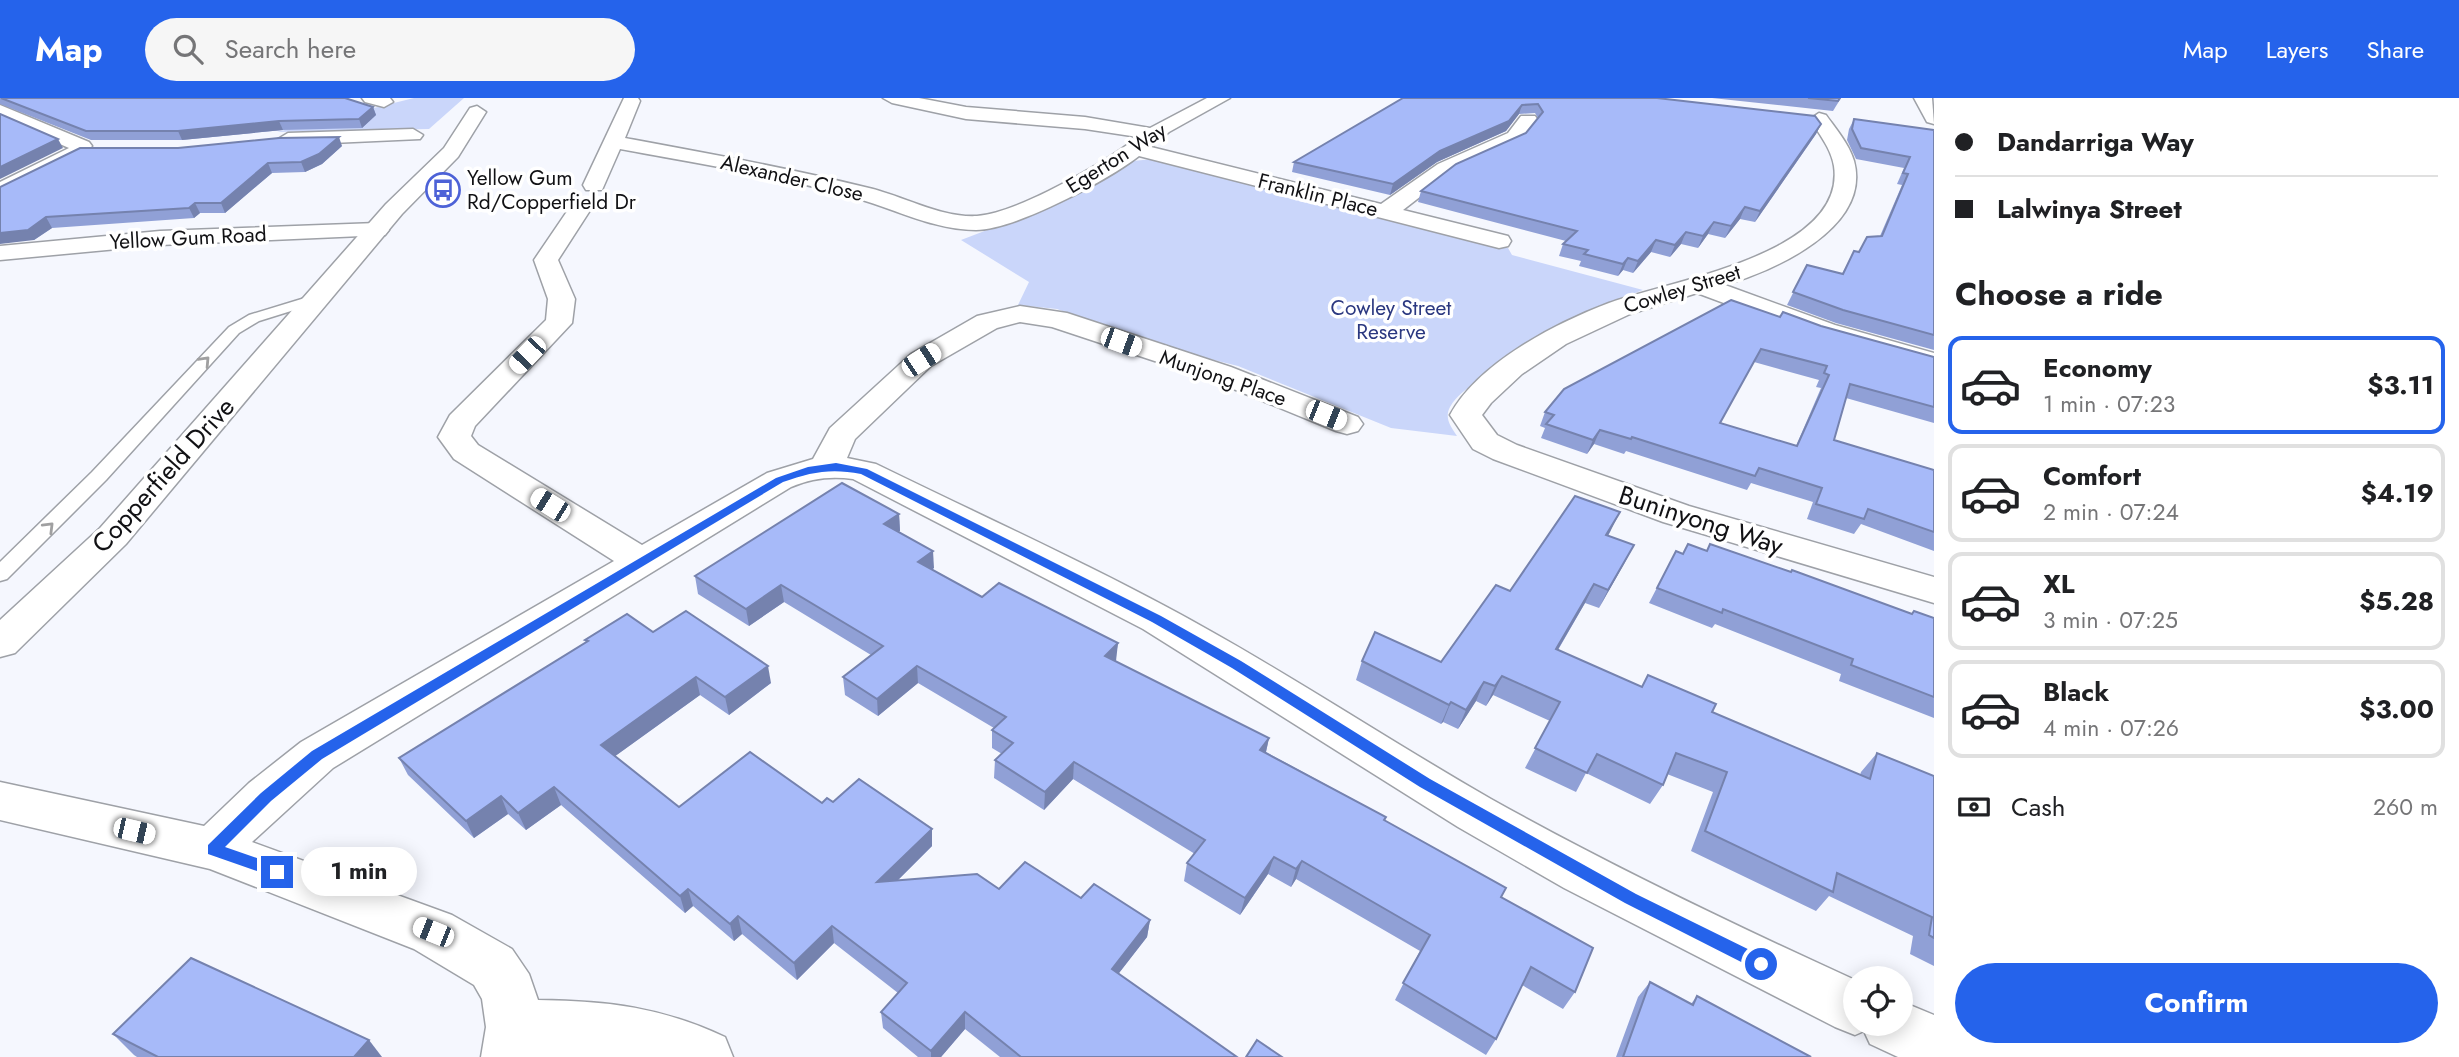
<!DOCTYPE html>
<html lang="en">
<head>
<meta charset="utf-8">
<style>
	:root { --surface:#fff; --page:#f6f6f6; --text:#202124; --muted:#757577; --line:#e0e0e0; --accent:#2563eb }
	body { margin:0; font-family:Jost,sans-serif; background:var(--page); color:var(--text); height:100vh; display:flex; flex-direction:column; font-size:26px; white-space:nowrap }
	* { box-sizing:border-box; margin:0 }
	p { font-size:23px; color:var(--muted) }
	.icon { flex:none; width:38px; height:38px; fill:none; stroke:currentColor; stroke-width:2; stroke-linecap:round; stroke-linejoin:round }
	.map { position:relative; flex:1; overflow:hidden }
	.panel { display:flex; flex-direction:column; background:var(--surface); width:525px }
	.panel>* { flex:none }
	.guide { display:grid; align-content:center; height:154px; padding:0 21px; background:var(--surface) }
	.fabs { position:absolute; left:1843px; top:868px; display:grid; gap:14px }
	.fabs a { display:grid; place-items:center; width:70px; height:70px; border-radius:50%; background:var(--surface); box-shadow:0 4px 18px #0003; font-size:35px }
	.end { position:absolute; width:32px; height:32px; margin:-16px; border:9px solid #2563eb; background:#fff; box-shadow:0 0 0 4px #fff }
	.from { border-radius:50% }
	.bubble { position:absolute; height:49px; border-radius:24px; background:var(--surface); box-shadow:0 4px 18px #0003; font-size:23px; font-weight:700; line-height:49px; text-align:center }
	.car { position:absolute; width:21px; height:42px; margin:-21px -10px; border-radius:9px; box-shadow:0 0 5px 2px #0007; background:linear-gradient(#fff 24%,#345 0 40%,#fff 0 76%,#345 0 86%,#fff 0) }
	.guide b { display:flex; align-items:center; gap:24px; height:66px; font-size:26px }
	.guide b+b { border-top:2px solid var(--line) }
	.guide i { width:18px; height:18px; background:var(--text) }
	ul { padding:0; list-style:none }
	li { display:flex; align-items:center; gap:21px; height:98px; margin:0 14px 10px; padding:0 7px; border:4px solid var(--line); border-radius:14px }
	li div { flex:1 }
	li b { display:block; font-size:26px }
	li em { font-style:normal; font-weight:700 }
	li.current { border-color:var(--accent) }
	li>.icon { width:63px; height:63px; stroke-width:1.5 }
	h2 { padding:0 21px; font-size:32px; line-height:84px }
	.pay { display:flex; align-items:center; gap:18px; height:77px; padding:0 21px; font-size:26px }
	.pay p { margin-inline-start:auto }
	.action { display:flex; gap:14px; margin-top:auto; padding:14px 21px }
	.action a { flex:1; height:80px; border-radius:42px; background:var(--accent); color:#fff; font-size:28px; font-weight:700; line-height:80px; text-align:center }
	header { display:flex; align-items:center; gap:42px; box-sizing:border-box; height:98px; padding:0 35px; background:var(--accent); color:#fff }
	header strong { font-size:33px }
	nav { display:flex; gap:38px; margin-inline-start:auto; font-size:24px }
	.search { width:490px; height:63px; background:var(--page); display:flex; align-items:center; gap:18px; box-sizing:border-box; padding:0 24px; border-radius:38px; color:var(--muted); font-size:26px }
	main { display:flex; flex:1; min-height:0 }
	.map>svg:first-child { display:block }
</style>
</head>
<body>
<header>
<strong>Map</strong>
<div class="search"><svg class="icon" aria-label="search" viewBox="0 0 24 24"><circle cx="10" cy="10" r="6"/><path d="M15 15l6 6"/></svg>Search here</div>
<nav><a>Map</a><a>Layers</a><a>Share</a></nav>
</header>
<main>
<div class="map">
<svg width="1934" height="959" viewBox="0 0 1934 959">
	<rect width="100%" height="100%" fill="#f5f7fe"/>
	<g fill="#cad6fa">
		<polygon points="414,0 464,0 429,31 277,34"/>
		<path d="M1153,61l74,15 281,74 4,7 131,35c-65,24 -112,47 -166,91 -9,7 -21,15 -27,26 -6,11 1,20 7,29l-66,-8 -153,-62 -76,-19 -105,-38 -39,-4 11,-23 -68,-42 47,-18 125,-61z"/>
	</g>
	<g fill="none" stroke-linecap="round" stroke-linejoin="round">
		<g stroke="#9ea1a7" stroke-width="3">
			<polygon id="lane" points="318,196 325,200 323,203 259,223 239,235 106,382 7,481 0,483 0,464 92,374 229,229 249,217"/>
		</g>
		<g stroke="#9ea1a7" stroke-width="3">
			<g id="street">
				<polygon points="362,0 390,0 393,4 384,9 365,4"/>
				<path d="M624,0h14l2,3 -15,37c81,15 163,30 244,50 34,8 72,30 108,28 41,-3 127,-53 161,-79l-53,-8 -119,-10 -74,-16 -9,-5h36l47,9 119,10 65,11 57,-30h23l-61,34 -18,15 230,57 57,-40 70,-31 13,-17h14l3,4 -16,21 -70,31 -49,38 105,26 3,5 -3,5 -9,2 -360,-92c-31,24 -124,74 -163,74 -41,0 -79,-20 -117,-31 -78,-23 -159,-35 -239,-50l-18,41h-16l-3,-5z"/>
				<polygon points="1914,0 1932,0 1934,26 1927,24"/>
				<polygon points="0,7 89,44 92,48 82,59 0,99 0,84 69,50 0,20"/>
				<path d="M1819,15l7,2c10,14 23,29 28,46 18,67 -81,110 -129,124l110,40 99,28v18l-119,-34 -118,-44 -67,21 -64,30 -44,30 -31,29 -9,12 15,20 20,10 172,61 245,71v26l-271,-81 -170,-63 -20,-10 -23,-34c28,-52 106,-92 159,-112 58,-22 238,-48 225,-137 -3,-18 -15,-32 -24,-47z"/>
				<polygon points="413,31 423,37 420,41 288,47 278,41 288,35"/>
				<path d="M578,107l11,7 -31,48 17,39 -3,24 -97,103 -4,10 7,9 164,100 125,-72 46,-14 17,-31 81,-74 66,-38 43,-10 47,7 164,54 127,50 5,7 -5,7 -11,3 -11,-3 -127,-52 -157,-52 -32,-5 -23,6 -66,38 -76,73 -8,19 29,6c110,54 222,104 329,164 97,54 190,116 286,171 118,66 241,125 364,181v44h45v-23l34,14v42h-36l-28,-13 -6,-13 -9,4 -20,-8 -271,-139 -106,-61 -315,-198 -290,-150c-22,-3 -41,-1 -62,8l-458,281 -81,74 200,73 60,34 17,25 9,26c70,1 123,7 187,37l8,20h-252l5,-30 -4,-28 -8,-14 -60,-36 -204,-80 -210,-49v-38l204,44 45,-43 52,-41 313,-181 -160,-102 -16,-22 12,-22 96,-95 2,-21 -14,-39 36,-53z"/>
				<polygon points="377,125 385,127 389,132 385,137 160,147 0,162 0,148 160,133"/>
			</g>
		</g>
		<g stroke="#9ea1a7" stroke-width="3">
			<polygon id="secondary" points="477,8 486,14 458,59 402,116 126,446 15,555 0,559 0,522 100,430 386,106 444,50 470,10"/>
		</g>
		<use href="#lane" fill="#fff" fill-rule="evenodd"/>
		<use href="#street" fill="#fff" fill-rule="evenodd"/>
		<use href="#secondary" fill="#fff" fill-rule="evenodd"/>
	</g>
	<g fill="#90a0d6" fill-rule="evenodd">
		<polygon points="0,0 373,9 376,17 362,30 283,32 182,42 91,42 0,6"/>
		<polygon points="1403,0 1657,0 1821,26 1816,36 1755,124 1740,121 1725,140 1708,136 1698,150 1681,146 1670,159 1651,154 1633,175 1623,172 1618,178 1579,168 1581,163 1559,158 1563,146 1566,143 1418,104 1421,93 1526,35 1538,20 1535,15 1519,16 1506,33 1437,64 1390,97 1292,74 1294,64"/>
		<polygon points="1712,0 1841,0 1833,13"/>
		<polygon points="1854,21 1934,32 1934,252 1836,225 1787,207 1807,167 1842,176 1854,153 1859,154 1880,138 1902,87 1897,86 1904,70 1856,61 1847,42 1849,31"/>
		<polygon points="342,48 322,66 305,74 272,75 225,115 200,115 194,120 52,130 34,142 0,89 178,50"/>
		<path d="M1780,219l41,9 113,31v66l-88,-25 -12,42 100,30v81l-73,-27 -7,10 -47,-15 6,-17 -62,-19 -4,7 -121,-39 -2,3 -30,-10 -7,10 -46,-16 4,-10 -5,-2 5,-14zM1754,264l65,18 -3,7 5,1 -25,58 -76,-23z"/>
		<polygon points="899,416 900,433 898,434 934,470 932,471 982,499 1118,545 1115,563 1269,640 1266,654 1386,719 1385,723 1501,799 1575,894 1563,911 1522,887 1496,941 1486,957 1395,902 1420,853 1296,781 1291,789 1268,776 1240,817 1184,783 1187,765 1195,756 1073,681 1044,712 994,680 995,662 1002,656 992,650 992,632 994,630 918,585 878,618 845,597 843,579 871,557 784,504 749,528 698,496 695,478"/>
		<polygon points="1611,432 1608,438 1634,447 1599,510 1585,505 1558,552 1641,589 1712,614 1860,677 1861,674 1877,655 1934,678 1934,868 1910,856 1913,838 1829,798 1816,813 1691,753 1713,694 1667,676 1663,687 1650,706 1586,675 1576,694 1525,670 1550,623 1493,597 1486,608 1476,603 1458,631 1443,624 1441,626 1356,582 1362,563 1441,564 1510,493"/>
		<polygon points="1710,446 1911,516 1914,513 1934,520 1934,620 1839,583 1841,576 1715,526 1712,530 1649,505 1676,453 1683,456 1707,453"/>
		<polygon points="653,534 771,585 729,617 700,597 615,658 679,709 822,705 833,704 932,748 898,782 999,791 1081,800 1150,822 1147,839 1118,876 1237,959 1000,959 965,931 941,959 918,959 883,930 881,914 898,895 834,845 797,882 742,836 734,843 693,808 685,815 561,707 526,732 508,716 474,740 408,677 399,660 586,544 585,542"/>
		<polygon points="1650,884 1691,906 1697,898 1811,959 1616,959 1638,899"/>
		<polygon points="113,936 382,959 137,959 134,957"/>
	</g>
	<g fill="#7582ae">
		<polygon points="1522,7 1519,16 1506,33 1437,64 1390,97 1393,86 1440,53"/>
		<polygon points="373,9 376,17 362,30 359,21"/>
		<polygon points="279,23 283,32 182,42 178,33"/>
		<polygon points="1821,26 1816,36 1755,124 1760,113"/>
		<polygon points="339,39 342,48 322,66 305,74 301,64"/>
		<polygon points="58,41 63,50 0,81 0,69"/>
		<polygon points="268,65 272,75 225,115 221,105"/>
		<polygon points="195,105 200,115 194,120 189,110"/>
		<polygon points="1745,109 1740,121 1725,140 1731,128"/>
		<polygon points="46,119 52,130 34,142 0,146 0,135"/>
		<polygon points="1714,124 1708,136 1698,150 1703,138"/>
		<polygon points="1686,134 1681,146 1670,159 1675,147"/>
		<polygon points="1656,142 1651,154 1633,175 1638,163"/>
		<polygon points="1628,160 1623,172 1618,178 1623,166"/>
		<polygon points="1600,332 1594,346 1587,356 1593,342"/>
		<polygon points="1620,414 1611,432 1597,456 1606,437"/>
		<polygon points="899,416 900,433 885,443 884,426"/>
		<polygon points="1634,447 1624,466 1599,510 1608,492"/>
		<polygon points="933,453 934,470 919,481 918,464"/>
		<polygon points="1594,486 1585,505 1547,570 1556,551"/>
		<polygon points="781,487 784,504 749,528 746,511"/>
		<polygon points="1118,545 1116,563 1103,576 1105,558"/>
		<polygon points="768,568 771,585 729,617 725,599"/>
		<polygon points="917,568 918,585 878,618 877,601"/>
		<polygon points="1502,578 1493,597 1486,608 1495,588"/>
		<polygon points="696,579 700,597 607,664 601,647"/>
		<polygon points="1484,584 1476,603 1458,631 1466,612"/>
		<polygon points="1451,604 1443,624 1441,626 1449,607"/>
		<polygon points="1269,640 1265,658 1260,652"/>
		<polygon points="1074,664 1073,681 1044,712 1045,694"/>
		<polygon points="554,689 561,707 526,732 518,715"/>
		<polygon points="501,698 508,716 474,740 466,723"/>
		<polygon points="932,731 932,748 878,802 877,784"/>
		<polygon points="1274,759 1268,776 1240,817 1245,800"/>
		<polygon points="1302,763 1296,781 1291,789 1296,771"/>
		<polygon points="688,791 693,808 685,815 680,798"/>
		<polygon points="738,818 742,836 734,843 730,826"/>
		<polygon points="1150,822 1147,839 1109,888 1112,871"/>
		<polygon points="832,828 834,845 797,882 794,865"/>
		<polygon points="965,914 965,931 941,959 931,959 931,953"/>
		<polygon points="369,942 382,959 354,959"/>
	</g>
	<g fill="#a7baf9" stroke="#7582ae" stroke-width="2" fill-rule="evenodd">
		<polygon points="1,0 345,0 373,9 359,21 279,23 178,33 86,33"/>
		<polygon points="1403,0 1657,0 1815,18 1821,26 1760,113 1745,109 1731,128 1714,124 1703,138 1686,134 1675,147 1656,142 1638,163 1628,160 1623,166 1584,156 1588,152 1563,146 1577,133 1421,93 1456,66 1526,35 1543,14 1538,6 1522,7 1509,23 1440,53 1393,86 1294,64"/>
		<polygon points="1808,0 1840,0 1838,3"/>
		<polygon points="0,16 58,41 0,69"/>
		<polygon points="1854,21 1934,32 1934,237 1843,212 1793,194 1807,167 1843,176 1854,153 1859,154 1867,139 1882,138 1908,76 1903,75 1910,59 1861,50 1852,31"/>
		<polygon points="339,39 319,56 301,64 268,65 221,105 195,105 189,110 46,119 28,132 0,135 0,89 80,50 178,50 279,40"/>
		<path d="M1731,202l49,17 3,-5 38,14 113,31v50l-84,-23 -16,56 100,30v62l-66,-23 -4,10 -48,-15 6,-16 -63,-20 -4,8 -123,-39 -1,2 -31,-9 -7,10 -47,-16 8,-9 -9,-3 19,-23zM1761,251l66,17 -3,7 5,2 -32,71 -77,-23z"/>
		<polygon points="842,385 899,416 884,426 933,453 918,464 982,499 999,485 1118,545 1105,558 1269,640 1260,652 1386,719 1384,722 1506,790 1501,799 1593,850 1575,894 1531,869 1496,941 1403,885 1430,837 1302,763 1296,771 1274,759 1245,800 1187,765 1205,742 1074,664 1045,694 995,662 1013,645 992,632 1006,619 917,568 877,601 843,579 883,548 781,487 746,511 695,478"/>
		<polygon points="1575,398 1620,414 1606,437 1634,447 1608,492 1594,486 1556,551 1642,589 1648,577 1716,606 1712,614 1870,681 1877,655 1934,678 1934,840 1929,837 1932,819 1837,775 1833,794 1705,733 1727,674 1676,655 1663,687 1597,656 1587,675 1535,650 1560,604 1502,578 1495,588 1484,584 1466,612 1451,604 1449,607 1362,563 1375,534 1441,564 1496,487 1510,493"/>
		<polygon points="1688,446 1707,453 1710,446 1791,474 1792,472 1912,516 1914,513 1934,520 1934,599 1851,567 1853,561 1723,511 1722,515 1657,490 1676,453 1683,456"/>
		<polygon points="686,513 768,568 725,599 696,579 601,647 679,709 750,654 822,705 827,700 833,704 859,681 932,731 877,784 977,776 999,791 1025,764 1081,800 1094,786 1150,822 1112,871 1237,959 1021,959 965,914 931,953 881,914 907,885 832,828 794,865 738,818 730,826 688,791 680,798 554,689 518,715 501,698 466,723 399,660 588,543 585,542 627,516 653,534"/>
		<polygon points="191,860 369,942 354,959 158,959 113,936"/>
		<polygon points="1650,884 1693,907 1697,898 1811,959 1623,959"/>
		<polygon points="1257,942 1282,959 1246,959"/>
	</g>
	<defs><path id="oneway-chevron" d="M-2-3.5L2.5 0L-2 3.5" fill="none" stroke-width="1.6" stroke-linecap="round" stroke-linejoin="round" transform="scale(1.75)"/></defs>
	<g stroke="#a0a0a1">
		<use href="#oneway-chevron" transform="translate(205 263) rotate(-47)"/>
		<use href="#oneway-chevron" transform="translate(49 429) rotate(-45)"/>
	</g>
	<path fill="#2563eb" d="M836,365l31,6 294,147 80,45 189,118 206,115 130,64v11h-11l-130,-66 -205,-116 -188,-119 -80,-46 -291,-148c-30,-6 -50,-2 -78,8l-461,277 -51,42 -46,46 58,20v9l-6,2 -69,-24v-9l53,-52 51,-42 464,-273 32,-11z"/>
	<defs>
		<g id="bus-ring" transform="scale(1.75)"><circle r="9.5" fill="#fff" stroke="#4d62d7" stroke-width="1.5"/><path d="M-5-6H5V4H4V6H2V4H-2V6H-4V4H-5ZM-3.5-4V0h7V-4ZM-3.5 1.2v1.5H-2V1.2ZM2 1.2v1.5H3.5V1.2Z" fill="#4d62d7"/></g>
	</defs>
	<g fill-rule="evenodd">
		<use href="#bus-ring" x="443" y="92"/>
	</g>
	<g text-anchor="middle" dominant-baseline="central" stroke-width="7" stroke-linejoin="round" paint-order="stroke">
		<g font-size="21" fill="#111114" stroke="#fff">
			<text transform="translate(1116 60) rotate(-32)">Egerton Way</text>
			<text transform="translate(792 80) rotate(13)">Alexander Close</text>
			<text transform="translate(1318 97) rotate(14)">Franklin Place</text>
			<text transform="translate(188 140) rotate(-3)">Yellow Gum Road</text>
			<text transform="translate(1682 191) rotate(-17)">Cowley Street</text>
			<text transform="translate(1223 280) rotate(19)">Munjong Place</text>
		</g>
		<g font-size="21" fill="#111114" stroke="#fff" text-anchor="start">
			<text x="467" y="80">Yellow Gum<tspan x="467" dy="24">Rd/Copperfield Dr</tspan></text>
		</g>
		<g font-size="21" fill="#2b3880" stroke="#fff">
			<text x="1391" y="210">Cowley Street<tspan x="1391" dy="24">Reserve</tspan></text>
		</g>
		<g font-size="26" fill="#111114" stroke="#fff">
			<text transform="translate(163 377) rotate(-48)">Copperfield Drive</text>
			<text transform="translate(1701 422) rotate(18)">Buninyong Way</text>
		</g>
	</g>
</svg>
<div class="fabs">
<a><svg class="icon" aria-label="locate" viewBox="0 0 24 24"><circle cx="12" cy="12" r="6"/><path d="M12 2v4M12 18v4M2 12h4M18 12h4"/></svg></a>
</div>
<i class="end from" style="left:1761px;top:866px"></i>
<i class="end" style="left:277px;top:774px"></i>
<div class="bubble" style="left:301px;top:749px;width:116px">1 min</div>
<i class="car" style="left:1121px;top:244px;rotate:110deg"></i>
<i class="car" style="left:527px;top:257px;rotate:224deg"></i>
<i class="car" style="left:921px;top:262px;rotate:57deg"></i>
<i class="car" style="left:1326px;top:317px;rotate:112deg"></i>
<i class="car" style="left:550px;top:407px;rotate:302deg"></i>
<i class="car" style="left:134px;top:733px;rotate:103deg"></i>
<i class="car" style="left:433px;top:834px;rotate:292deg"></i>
</div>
<section class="panel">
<div class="guide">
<b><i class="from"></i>Dandarriga Way</b>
<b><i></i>Lalwinya Street</b>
</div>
<h2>Choose a ride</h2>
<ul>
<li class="current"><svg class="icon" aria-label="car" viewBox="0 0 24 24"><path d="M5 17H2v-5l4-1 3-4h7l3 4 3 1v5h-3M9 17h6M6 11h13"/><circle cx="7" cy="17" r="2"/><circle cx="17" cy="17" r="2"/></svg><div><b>Economy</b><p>1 min · 07:23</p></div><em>$3.11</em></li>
<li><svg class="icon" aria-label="car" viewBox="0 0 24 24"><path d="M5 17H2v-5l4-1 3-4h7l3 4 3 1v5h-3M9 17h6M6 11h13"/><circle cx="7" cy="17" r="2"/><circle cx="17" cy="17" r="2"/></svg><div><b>Comfort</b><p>2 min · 07:24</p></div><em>$4.19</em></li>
<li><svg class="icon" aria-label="car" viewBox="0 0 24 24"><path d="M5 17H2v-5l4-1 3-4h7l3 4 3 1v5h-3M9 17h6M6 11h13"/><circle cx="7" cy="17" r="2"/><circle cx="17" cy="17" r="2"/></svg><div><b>XL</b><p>3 min · 07:25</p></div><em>$5.28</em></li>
<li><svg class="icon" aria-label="car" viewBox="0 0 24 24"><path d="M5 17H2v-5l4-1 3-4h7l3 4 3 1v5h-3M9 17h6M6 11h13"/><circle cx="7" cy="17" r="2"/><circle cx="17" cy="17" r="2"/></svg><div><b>Black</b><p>4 min · 07:26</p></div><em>$3.00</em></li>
</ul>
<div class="pay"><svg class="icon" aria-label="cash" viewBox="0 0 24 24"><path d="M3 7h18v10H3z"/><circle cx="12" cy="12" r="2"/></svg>Cash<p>260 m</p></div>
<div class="action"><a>Confirm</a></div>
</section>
</main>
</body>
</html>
